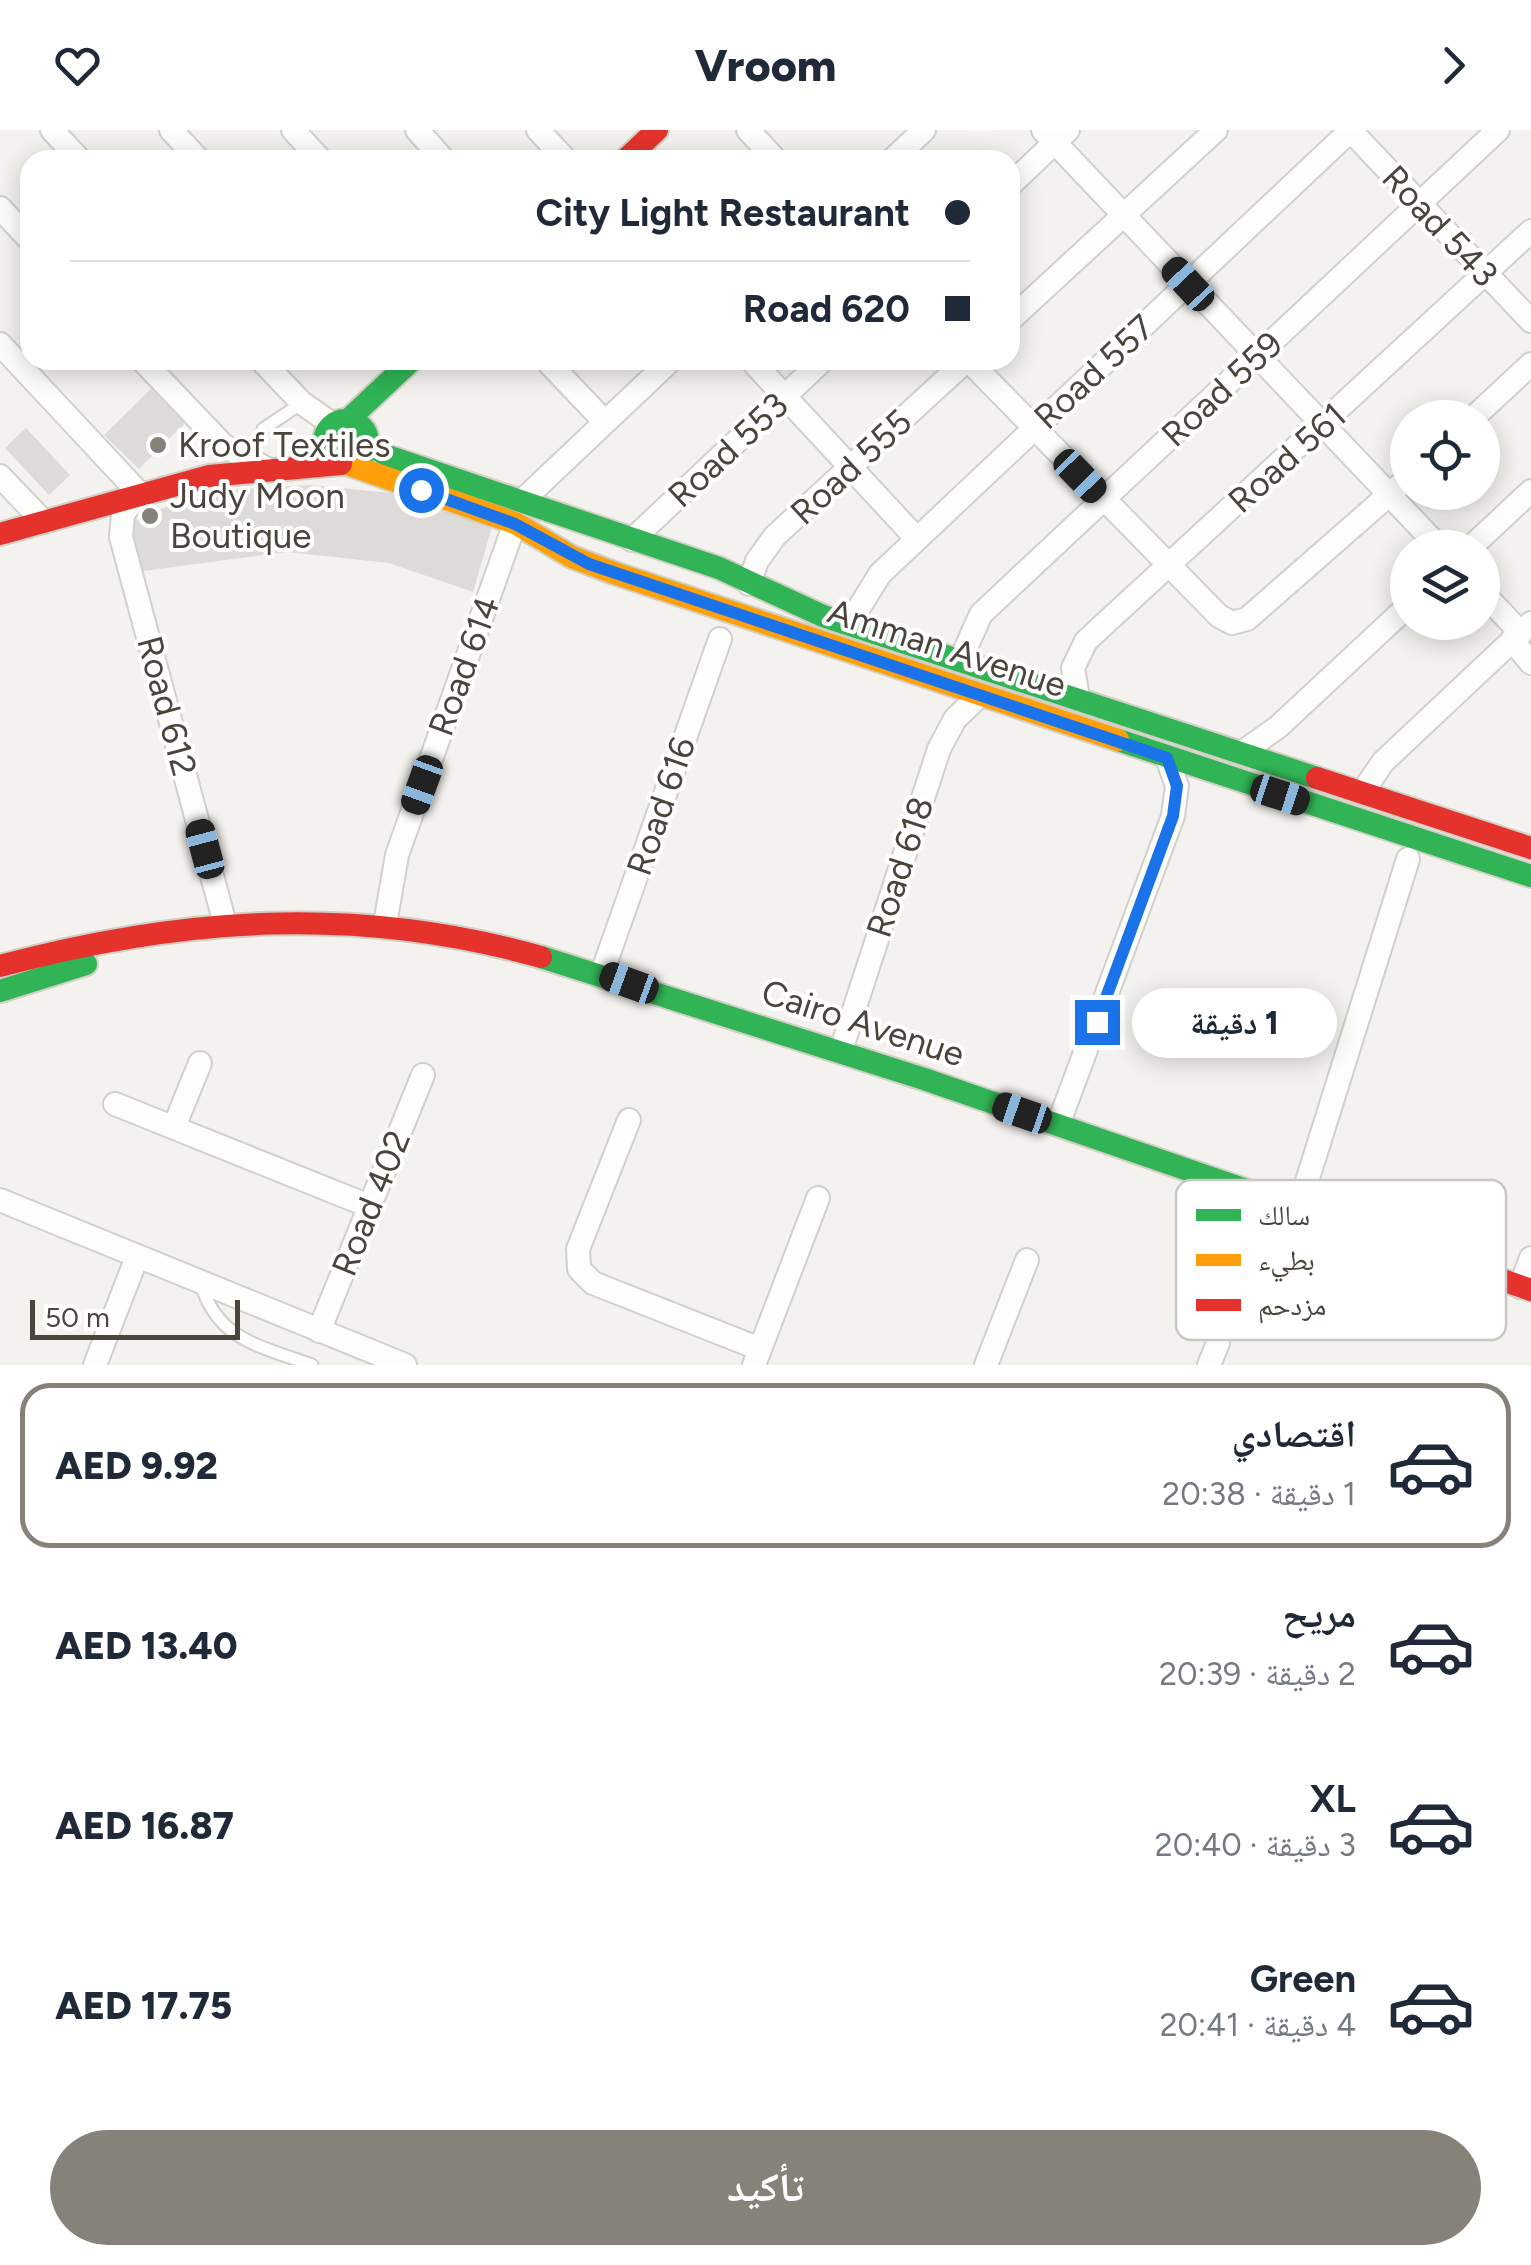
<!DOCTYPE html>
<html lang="ar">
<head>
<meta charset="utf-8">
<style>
	:root { --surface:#fff; --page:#f6f6f7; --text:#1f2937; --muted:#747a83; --line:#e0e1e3; --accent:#868179 }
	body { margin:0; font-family:Figtree,"Noto Naskh Arabic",sans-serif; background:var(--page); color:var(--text); direction:rtl; height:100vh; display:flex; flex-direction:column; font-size:38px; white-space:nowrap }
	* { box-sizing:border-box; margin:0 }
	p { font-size:32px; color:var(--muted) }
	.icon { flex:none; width:55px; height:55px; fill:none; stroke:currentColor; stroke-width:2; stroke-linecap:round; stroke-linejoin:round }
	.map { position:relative; height:1235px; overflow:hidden; direction:ltr }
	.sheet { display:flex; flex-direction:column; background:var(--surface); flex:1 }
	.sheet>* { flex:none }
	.top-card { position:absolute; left:20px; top:20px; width:1000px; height:220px; border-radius:30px; box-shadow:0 5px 25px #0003; direction:rtl; display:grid; align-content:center; height:220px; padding:0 50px; background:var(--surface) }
	.controls { position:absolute; left:1390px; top:270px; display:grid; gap:20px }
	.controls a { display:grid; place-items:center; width:110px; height:110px; border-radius:50%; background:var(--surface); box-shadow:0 5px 25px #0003; font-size:50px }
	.scale { position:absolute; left:30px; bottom:25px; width:210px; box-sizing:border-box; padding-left:10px; border:5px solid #4a443a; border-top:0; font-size:28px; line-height:35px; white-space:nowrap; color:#4a443a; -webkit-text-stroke:8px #fff; paint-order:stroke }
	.end { position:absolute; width:45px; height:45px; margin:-22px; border:12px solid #1a73e8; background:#fff; box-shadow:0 0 0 5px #fff }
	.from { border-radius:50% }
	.bubble { position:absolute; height:70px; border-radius:35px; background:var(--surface); box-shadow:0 5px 25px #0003; font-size:32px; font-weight:800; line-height:70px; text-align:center; direction:rtl }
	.car { position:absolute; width:30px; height:60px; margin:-30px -15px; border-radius:12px; box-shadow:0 0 8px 2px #0007; background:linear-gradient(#222 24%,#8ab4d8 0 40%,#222 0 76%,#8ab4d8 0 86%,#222 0) }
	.top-card b { display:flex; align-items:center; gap:35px; height:95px; font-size:38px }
	.top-card b+b { border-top:2px solid var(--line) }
	.top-card i { width:25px; height:25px; background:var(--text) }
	ul { padding:18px 0 0; list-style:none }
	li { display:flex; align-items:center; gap:30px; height:165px; margin:0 20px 15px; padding:0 30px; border:5px solid transparent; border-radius:30px }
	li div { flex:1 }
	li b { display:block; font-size:38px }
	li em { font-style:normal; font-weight:800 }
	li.active { border-color:var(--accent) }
	li>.icon { width:90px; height:90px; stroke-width:1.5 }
	.button { display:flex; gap:20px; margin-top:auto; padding:20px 50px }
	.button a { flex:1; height:115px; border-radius:60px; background:var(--accent); color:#fff; font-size:40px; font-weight:800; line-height:115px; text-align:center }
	header { display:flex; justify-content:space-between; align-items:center; height:130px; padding:0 50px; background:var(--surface); font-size:45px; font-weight:800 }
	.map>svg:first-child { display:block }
</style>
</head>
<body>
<header><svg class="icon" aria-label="forward" viewBox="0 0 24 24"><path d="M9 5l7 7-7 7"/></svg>Vroom<svg class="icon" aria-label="heart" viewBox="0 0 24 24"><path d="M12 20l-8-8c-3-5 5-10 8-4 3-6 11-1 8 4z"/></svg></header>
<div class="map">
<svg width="1531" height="1235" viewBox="0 0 1531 1235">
	<rect width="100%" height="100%" fill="#f4f2ee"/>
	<g fill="#dddbd7">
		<polygon points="151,259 185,293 139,339 104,305"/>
		<polygon points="26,298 70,345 49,365 5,318"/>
		<polygon points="310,355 401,364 492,397 473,462 389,433 287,422 143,441 129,393 163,378 241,359"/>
	</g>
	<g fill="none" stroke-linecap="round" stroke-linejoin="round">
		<g stroke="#d2d0cc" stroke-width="15">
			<g id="lane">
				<polyline points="263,299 302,273"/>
				<path d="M201,1154c17,57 60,62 111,81"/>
			</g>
		</g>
		<g stroke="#d2d0cc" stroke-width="26">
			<g id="street">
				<polyline points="52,0 80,30"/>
				<polyline points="171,0 199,30"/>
				<polyline points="293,0 321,30"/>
				<polyline points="417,0 444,30"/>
				<polyline points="538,0 566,30"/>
				<polyline points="748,0 776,30"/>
				<polyline points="1043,0 1440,418"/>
				<polyline points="1350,0 1531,191"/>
				<polyline points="892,30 924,0"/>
				<polyline points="1010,55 1068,0"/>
				<polyline points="0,78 30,110"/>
				<polyline points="1010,190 1216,0"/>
				<polyline points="0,214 139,363 123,384 121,407 225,794"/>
				<polyline points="142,230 223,315 265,338"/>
				<polyline points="261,230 302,273 332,294"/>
				<polyline points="546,230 604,291"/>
				<polyline points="751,230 917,409"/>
				<polyline points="968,230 1219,486 1232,493 1247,489 1408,348"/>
				<polyline points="1473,288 1531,234"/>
				<polyline points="0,346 43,391"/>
				<polyline points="524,369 671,230"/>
				<polyline points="632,410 823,230"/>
				<polyline points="1470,418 1531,361"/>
				<polyline points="749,454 757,431 775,406 967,230"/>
				<polyline points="1482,462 1521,503"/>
				<polyline points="849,494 880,444 1351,0"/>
				<polyline points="1512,510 1531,533"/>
				<polyline points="961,529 981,484 1498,0"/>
				<polyline points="1078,568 1073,538 1086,511 1531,101"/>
				<polyline points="1244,621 1278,597 1408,476"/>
				<polyline points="1364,660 1383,632 1531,493"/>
				<polyline points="385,794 397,725 515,393"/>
				<polyline points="602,843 720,509"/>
				<polyline points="841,920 939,619 955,589 979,566"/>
				<polyline points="115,974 369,1076"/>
				<polyline points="629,990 578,1119 579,1139 593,1153 760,1219"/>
				<polyline points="1058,995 1173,686 1177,656 1167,628"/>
				<polyline points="174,997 200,933"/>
				<polyline points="0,1070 405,1235"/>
				<polyline points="1298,1080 1408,729"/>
				<polyline points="1520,1157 1531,1128"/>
				<polyline points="319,1201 423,945"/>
				<polyline points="95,1235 137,1127"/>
				<polyline points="754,1235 818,1068"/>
				<polyline points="986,1235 1027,1130"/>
				<polyline points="1209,1235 1218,1213"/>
			</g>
		</g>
		<g stroke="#d2cfc5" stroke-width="26">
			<g id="fast">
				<circle cx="346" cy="312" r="22"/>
				<polyline points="348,290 412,230"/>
				<polyline points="369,313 387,326 719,438 823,486 1317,648"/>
				<polyline points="1118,610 1531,746"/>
				<polyline points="541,827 924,949 1278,1071"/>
				<polyline points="0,861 86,834"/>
			</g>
		</g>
		<g stroke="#d2cfc5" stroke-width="26">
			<polyline id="slow" points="350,335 515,393 572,427 614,443 1118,610"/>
		</g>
		<g stroke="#d2cfc5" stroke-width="26">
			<g id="jam">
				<polyline points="625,30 657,0"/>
				<polyline points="0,404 209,346 341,334"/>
				<polyline points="1317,648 1531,718"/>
				<path d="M0,836c182,-49 358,-61 541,-9"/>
				<polyline points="1278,1071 1531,1160"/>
			</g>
		</g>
		<use href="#lane" stroke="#fdfdfc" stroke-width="11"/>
		<use href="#street" stroke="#fdfdfc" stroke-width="22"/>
		<use href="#fast" stroke="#30b455" stroke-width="22"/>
		<use href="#slow" stroke="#ff9f0a" stroke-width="22"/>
		<use href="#jam" stroke="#e5322d" stroke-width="22"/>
	</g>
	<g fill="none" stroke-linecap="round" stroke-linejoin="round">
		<polyline stroke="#1a73e8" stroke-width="12" points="421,360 515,394 589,434 1167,628 1177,656 1173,686 1097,892"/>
	</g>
	<g fill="#868179" stroke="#fff" stroke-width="4">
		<circle cx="158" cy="315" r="10"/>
		<circle cx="150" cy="386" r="10"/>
	</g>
	<g text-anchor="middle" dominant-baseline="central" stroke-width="8" stroke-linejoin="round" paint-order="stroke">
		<g font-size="35" fill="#4a443a" stroke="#fff">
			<text transform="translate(1440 96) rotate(47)">Road 543</text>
			<text transform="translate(1094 242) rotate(-43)">Road 557</text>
			<text transform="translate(1222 259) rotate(-43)">Road 559</text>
			<text transform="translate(728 320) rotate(-43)">Road 553</text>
			<text transform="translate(1287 328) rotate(-42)">Road 561</text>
			<text transform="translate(851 337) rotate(-43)">Road 555</text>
			<text transform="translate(947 518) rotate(18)">Amman Avenue</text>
			<text transform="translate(464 536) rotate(-70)">Road 614</text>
			<text transform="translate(167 576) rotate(75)">Road 612</text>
			<text transform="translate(661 676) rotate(-71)">Road 616</text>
			<text transform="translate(900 737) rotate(-72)">Road 618</text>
			<text transform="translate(863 893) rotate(18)">Cairo Avenue</text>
			<text transform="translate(371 1073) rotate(-68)">Road 402</text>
		</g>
		<g font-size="35" fill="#4a443a" stroke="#fff" text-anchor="start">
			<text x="178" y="315">Kroof Textiles</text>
			<text x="170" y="366">Judy Moon<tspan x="170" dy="40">Boutique</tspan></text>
		</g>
	</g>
	<rect x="1176" y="1050" width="330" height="160" rx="15" fill="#fff" stroke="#c9c7c4" stroke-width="2.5"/>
	<rect x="1196" y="1079" width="45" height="12" fill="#30b455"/>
	<rect x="1196" y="1124" width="45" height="12" fill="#ff9f0a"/>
	<rect x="1196" y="1169" width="45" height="12" fill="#e5322d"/>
	<g font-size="28" fill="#4a443a">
		<text x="1258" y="1095">سالك</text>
		<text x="1258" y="1140">بطيء</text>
		<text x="1258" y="1185">مزدحم</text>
	</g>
</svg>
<div class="controls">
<a><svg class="icon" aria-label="locate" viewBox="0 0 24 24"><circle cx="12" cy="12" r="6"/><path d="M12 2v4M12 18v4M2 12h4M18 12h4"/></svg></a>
<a><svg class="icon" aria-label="layers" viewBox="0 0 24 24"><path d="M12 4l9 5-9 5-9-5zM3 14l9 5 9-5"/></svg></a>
</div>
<div class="scale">50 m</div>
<i class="end from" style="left:421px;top:360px"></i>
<i class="end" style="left:1097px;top:892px"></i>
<div class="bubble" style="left:1132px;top:858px;width:205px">1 دقيقة</div>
<i class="car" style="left:1188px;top:154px;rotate:317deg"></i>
<i class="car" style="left:1080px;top:346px;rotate:136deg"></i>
<i class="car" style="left:422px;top:655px;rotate:200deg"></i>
<i class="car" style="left:1280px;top:665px;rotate:108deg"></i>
<i class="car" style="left:205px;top:719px;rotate:345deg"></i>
<i class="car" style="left:629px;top:853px;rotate:290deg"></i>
<i class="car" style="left:1022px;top:983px;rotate:289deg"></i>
<div class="top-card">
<b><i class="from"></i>City Light Restaurant</b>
<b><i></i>Road 620</b>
</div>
</div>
<section class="sheet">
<ul>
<li class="active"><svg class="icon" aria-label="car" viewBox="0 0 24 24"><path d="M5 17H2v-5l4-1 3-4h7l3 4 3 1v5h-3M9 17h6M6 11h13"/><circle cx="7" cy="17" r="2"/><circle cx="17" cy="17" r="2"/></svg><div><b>اقتصادي</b><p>1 دقيقة · 20:38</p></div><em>AED 9.92</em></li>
<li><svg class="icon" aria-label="car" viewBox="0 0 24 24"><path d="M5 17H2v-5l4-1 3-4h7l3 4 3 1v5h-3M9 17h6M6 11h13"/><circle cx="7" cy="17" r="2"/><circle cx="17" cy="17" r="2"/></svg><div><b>مريح</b><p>2 دقيقة · 20:39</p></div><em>AED 13.40</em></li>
<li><svg class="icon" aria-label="car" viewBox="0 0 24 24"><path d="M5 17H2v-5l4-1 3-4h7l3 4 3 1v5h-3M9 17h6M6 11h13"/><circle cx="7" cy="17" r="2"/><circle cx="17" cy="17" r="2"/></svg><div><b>XL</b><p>3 دقيقة · 20:40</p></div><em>AED 16.87</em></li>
<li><svg class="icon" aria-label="car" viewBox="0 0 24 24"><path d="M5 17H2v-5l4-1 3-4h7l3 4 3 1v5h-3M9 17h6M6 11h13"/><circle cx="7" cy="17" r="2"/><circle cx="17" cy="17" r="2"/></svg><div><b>Green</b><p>4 دقيقة · 20:41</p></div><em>AED 17.75</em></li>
</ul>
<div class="button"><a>تأكيد</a></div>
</section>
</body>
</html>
